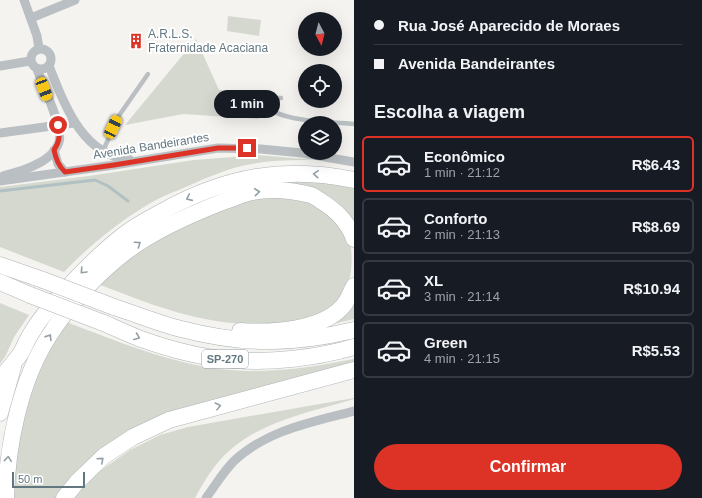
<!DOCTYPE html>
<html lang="pt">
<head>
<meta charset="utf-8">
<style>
	:root { --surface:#171b24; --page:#20242c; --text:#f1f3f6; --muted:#9ea1a6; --line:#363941; --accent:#dd3326 }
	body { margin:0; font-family:Arial,sans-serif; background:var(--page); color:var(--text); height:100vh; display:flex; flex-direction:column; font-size:15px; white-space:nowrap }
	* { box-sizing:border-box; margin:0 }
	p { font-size:13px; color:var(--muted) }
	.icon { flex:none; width:22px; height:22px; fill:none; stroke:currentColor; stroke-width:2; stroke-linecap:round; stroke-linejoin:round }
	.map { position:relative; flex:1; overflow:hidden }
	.panel { display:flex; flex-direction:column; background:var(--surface); width:348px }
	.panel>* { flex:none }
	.guide { display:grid; align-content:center; height:88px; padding:0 20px; background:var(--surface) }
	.needle { width:26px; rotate:173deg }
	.tools { position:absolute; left:298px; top:12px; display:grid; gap:8px }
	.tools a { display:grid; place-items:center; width:44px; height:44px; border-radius:50%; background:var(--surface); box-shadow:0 4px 16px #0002; font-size:20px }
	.scale { position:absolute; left:12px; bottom:10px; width:73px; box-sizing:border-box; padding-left:4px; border:2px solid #637780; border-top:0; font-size:11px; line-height:14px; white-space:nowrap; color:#637780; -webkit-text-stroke:3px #fff; paint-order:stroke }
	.end { position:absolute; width:18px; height:18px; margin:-9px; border:5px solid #dd3326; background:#fff; box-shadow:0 0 0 2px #fff }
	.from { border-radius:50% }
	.bubble { position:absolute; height:28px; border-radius:14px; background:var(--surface); box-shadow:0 4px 16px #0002; font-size:13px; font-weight:700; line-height:28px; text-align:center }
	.car { position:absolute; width:12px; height:24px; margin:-12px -6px; border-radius:5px; box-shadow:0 0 3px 1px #0007; background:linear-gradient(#f5c518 24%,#345 0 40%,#f5c518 0 76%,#345 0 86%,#f5c518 0) }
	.guide b { display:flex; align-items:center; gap:14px; height:38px; font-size:15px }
	.guide b+b { border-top:1px solid var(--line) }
	.guide i { width:10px; height:10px; background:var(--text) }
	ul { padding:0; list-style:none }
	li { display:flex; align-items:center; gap:12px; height:56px; margin:0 8px 6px; padding:0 12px; border:2px solid var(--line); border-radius:6px }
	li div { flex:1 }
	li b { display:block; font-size:15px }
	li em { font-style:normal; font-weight:700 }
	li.on { border-color:var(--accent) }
	li>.icon { width:36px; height:36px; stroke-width:1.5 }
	h2 { padding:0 20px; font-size:18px; line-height:48px }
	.button { display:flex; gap:8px; margin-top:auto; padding:8px 20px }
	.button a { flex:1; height:46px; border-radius:24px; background:var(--accent); color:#fff; font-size:16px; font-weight:700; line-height:46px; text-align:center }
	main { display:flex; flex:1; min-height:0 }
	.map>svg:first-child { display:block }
</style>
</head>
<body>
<main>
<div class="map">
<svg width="354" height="498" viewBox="0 0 354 498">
	<rect width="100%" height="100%" fill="#f4f3ef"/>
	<g fill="#d4d8cf">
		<polygon points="228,16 261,20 259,36 227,31"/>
		<polygon points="196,39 219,90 262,93 259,119 183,114 125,125"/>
		<path d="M258,155l57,5c-19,0 -39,0 -58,3 -24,3 -47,13 -69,23 -14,6 -28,11 -41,19 -31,19 -58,41 -83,67l-64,-25v-60l89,-11 105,-16z"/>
		<path d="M283,178l71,7v37c-19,-30 -36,-34 -70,-37l-169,60 85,-48z"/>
		<path d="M288,196c9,3 21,4 29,9 5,4 28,24 31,29 6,19 5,47 -6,64 -6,9 -17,15 -27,19 -11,5 -24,5 -36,6 -68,6 -119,-15 -181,-39l26,-25 69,-40 65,-21z"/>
		<polygon points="354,299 354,319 329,325"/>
		<polygon points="0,303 29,315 14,337 6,355 0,364"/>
		<path d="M64,321c58,22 118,48 181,50 37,1 73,-5 109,-12v7l-177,45 -120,87h-46v-15l17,-88z"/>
		<path d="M354,398v1c-49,15 -106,24 -139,67 -8,10 -14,21 -20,32h-121l23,-25 33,-23 30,-15 28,-8z"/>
	</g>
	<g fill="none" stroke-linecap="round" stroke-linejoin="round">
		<polyline stroke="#b1c1c3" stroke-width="3" points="0,191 95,180 108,186 128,201"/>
		<g stroke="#afb4b6" stroke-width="17">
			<g id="highway">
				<polyline points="0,265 43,280"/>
				<polyline points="0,282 30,295"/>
				<path d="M114,307c22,7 44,16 67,22 62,16 111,16 173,1"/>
				<path d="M101,322c13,5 26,12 40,17 28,10 62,19 92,21 37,3 85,-2 121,-13"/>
				<path d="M240,331c31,2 87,0 106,-29 3,-5 5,-11 8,-16"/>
				<path d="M0,379c7,-9 15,-17 21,-26 4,-8 8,-17 13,-24 7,-12 17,-23 26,-33 19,-21 39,-42 61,-59 13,-11 29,-19 44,-27 60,-33 121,-45 189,-30"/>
				<polyline points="0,413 13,367"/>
				<path d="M6,498c1,-52 14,-117 43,-162 20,-31 45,-59 74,-82 29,-23 68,-40 102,-53 7,-2 15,-6 23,-8 19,-5 43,-3 63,2 3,1 7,4 10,6 15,9 27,21 33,38"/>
				<polyline points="64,498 77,482 104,456 133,437 169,420 354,370"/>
			</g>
		</g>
		<g stroke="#b9bfc2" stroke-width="4.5">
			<path d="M281,98h-12l-3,3 -1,5c18,16 65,16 89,18"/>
			<polyline points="103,151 118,117 148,74"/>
		</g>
		<g stroke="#b9bfc2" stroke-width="9">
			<polyline points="24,0 37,36 39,49"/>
			<polyline points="31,18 75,0"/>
			<circle cx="41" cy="59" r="10"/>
			<polyline points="0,66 30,61"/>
			<path d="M49,66c15,37 33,90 80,93"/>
			<polyline points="0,133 74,123"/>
			<polyline points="54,150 58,164 65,172"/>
			<path d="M3,176c11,-3 23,-6 32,-11 10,-4 21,-13 24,-23 5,-14 -17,-58 -22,-73"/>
			<polyline points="0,181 114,165 218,148 261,149 302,153 354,162"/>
			<path d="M206,498c9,-12 17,-26 28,-37 33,-31 78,-39 120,-50"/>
		</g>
		<use href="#highway" stroke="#fff" stroke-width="16"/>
		<g stroke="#afb4b6" stroke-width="17" stroke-linecap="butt">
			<g id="highway-bridge">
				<polyline points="43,280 114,307"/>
				<polyline points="30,295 101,322"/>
			</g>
		</g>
		<use href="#highway-bridge" stroke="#fff" stroke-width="16"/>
	</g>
	<defs><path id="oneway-chevron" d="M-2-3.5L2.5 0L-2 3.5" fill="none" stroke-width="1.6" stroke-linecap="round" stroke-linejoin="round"/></defs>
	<g stroke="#92a0a6">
		<use href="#oneway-chevron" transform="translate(316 174) rotate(-176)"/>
		<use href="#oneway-chevron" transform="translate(257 192) rotate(-6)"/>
		<use href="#oneway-chevron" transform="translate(189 198) rotate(156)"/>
		<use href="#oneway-chevron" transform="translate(138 244) rotate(-34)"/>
		<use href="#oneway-chevron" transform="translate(83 271) rotate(133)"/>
		<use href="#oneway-chevron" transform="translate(49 337) rotate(-58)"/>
		<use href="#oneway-chevron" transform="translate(137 337) rotate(22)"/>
		<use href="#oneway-chevron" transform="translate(218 406) rotate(-14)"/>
		<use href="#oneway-chevron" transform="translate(8 459) rotate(-84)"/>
		<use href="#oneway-chevron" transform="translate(101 460) rotate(-42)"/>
	</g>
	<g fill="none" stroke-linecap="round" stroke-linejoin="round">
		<path stroke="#dd3326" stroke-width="5" d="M58,125c2,10 2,16 -4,25 2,9 4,15 11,22l49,-7 104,-17h29"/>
	</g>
	<defs>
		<g id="building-bare" transform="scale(1.2)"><path d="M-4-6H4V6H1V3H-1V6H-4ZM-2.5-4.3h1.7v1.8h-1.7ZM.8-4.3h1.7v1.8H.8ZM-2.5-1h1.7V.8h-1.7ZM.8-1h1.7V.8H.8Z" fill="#dd3326" stroke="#fff" stroke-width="2.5" paint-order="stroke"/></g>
	</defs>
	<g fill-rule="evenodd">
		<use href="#building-bare" x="136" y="41"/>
	</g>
	<g text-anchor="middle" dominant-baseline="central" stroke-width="4" stroke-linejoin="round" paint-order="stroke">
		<rect fill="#fff" stroke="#92a0a6" stroke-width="1" x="202" y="350" width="46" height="18" rx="3"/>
		<g font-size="11" font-weight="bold" fill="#637780">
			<text x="225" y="359">SP-270</text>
		</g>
		<g font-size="12" fill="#637780" stroke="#fff" text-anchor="start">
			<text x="148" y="34">A.R.L.S.<tspan x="148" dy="14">Fraternidade Acaciana</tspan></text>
		</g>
		<g font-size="12" fill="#637780" stroke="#fff">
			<text transform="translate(151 146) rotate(-9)">Avenida Bandeirantes</text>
		</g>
	</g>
</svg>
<div class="tools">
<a><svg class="needle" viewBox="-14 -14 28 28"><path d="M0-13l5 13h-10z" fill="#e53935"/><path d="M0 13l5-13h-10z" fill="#9ea1a6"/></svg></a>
<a><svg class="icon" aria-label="locate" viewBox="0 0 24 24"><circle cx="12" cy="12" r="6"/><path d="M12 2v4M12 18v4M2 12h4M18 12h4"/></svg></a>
<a><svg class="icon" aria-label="layers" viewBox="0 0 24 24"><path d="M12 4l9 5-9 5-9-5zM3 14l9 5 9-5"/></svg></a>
</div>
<div class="scale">50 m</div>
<i class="end from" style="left:58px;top:125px"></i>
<i class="end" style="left:247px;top:148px"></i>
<div class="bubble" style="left:214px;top:90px;width:66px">1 min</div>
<i class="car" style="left:44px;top:89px;rotate:159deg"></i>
<i class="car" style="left:113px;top:127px;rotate:25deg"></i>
</div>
<section class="panel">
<div class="guide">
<b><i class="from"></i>Rua José Aparecido de Moraes</b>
<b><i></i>Avenida Bandeirantes</b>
</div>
<h2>Escolha a viagem</h2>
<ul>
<li class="on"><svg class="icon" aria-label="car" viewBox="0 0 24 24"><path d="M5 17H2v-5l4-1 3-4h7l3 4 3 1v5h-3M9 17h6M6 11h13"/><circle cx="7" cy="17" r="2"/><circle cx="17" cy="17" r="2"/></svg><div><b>Econômico</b><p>1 min · 21:12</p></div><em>R$6.43</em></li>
<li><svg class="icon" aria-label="car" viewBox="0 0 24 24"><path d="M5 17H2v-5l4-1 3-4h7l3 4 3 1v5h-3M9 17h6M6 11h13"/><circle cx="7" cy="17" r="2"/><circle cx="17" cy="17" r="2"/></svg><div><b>Conforto</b><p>2 min · 21:13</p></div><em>R$8.69</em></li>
<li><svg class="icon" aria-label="car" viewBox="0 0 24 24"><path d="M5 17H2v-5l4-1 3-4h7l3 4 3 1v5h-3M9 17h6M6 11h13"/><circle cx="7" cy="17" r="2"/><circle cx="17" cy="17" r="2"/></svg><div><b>XL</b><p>3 min · 21:14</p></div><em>R$10.94</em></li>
<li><svg class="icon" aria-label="car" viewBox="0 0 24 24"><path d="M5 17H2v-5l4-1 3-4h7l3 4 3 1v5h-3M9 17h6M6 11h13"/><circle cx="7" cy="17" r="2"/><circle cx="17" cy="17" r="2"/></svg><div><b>Green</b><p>4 min · 21:15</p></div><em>R$5.53</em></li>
</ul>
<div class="button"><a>Confirmar</a></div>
</section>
</main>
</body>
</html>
